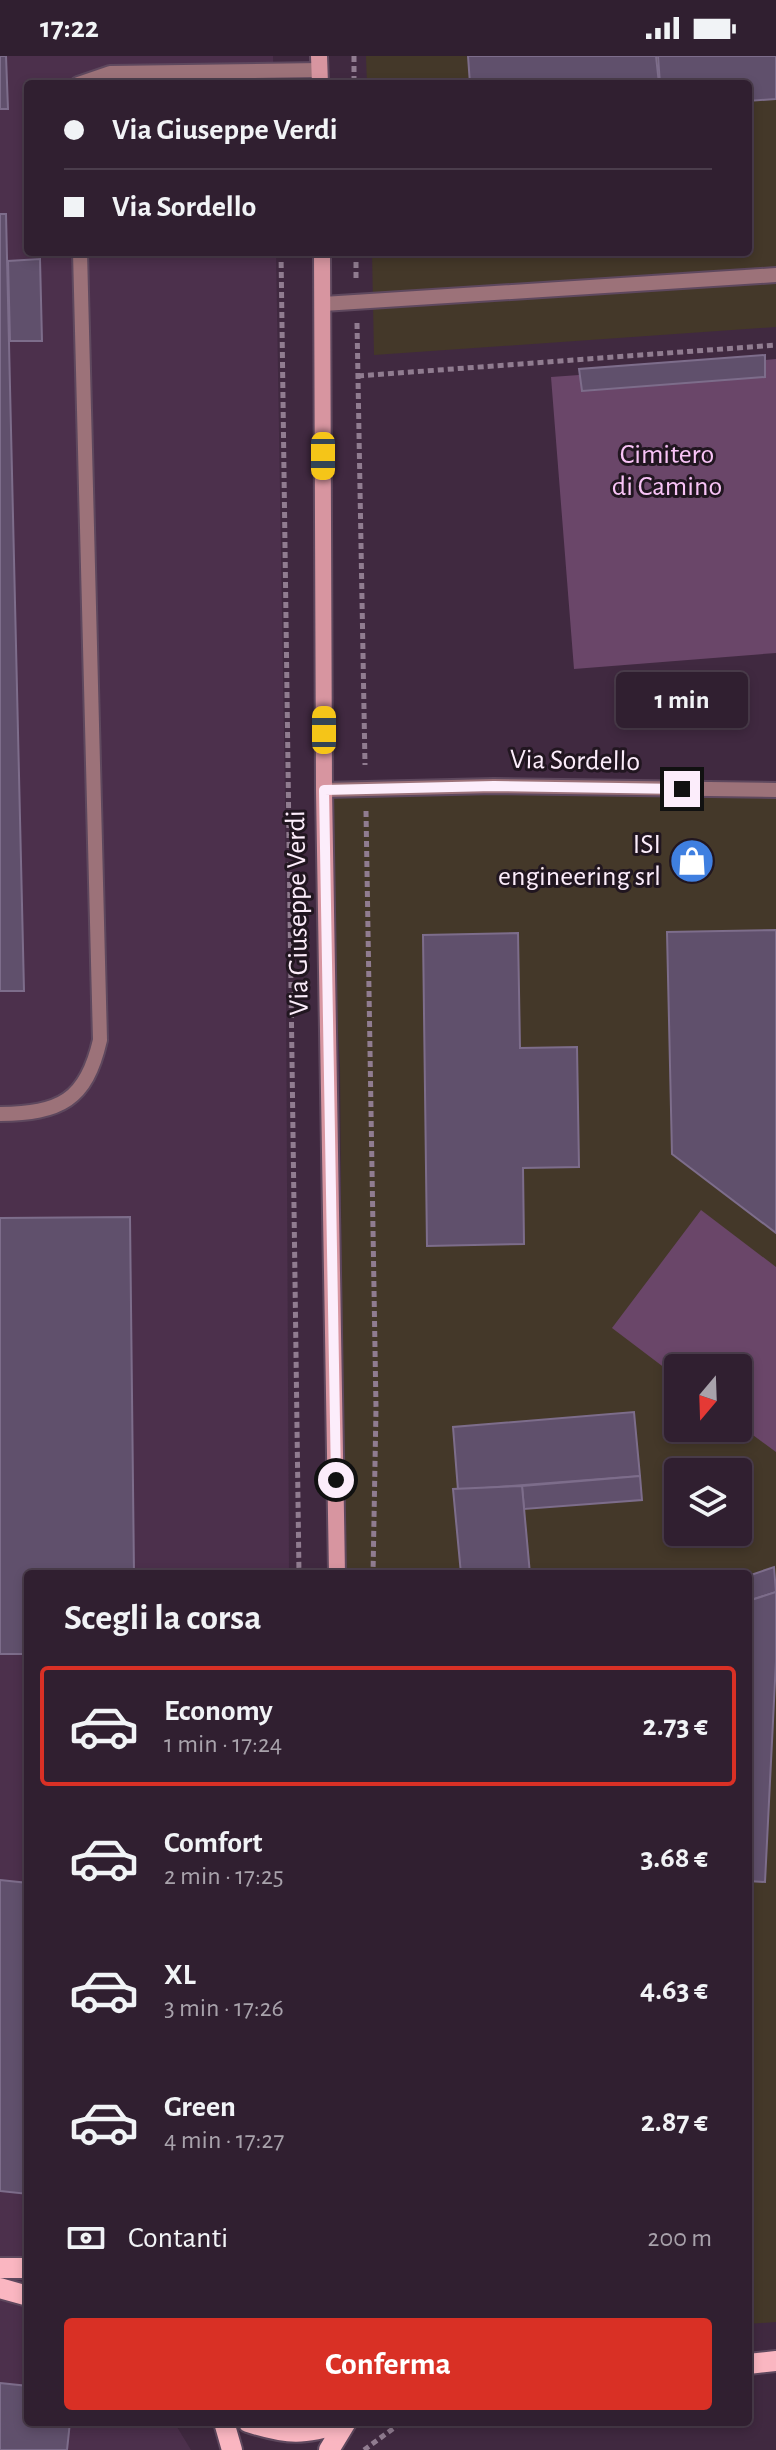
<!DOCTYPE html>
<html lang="it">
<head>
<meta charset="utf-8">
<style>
	:root { --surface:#301f30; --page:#382738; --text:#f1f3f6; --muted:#a8a2ab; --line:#4b3d4c; --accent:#d93025 }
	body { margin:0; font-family:"Alegreya Sans",sans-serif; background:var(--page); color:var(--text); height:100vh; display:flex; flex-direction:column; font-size:30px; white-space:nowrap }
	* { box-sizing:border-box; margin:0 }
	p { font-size:26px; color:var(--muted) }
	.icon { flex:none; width:44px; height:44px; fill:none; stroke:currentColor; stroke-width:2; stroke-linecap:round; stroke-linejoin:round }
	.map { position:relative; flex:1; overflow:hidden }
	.drawer { position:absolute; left:24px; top:1514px; width:728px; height:856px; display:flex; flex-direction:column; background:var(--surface); border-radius:8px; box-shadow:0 4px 12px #0003,0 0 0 2px var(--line) }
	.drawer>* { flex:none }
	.guide { position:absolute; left:24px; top:24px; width:728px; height:176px; border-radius:8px; box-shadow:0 4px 12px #0003,0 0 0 2px var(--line); display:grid; align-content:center; height:176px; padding:0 40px; background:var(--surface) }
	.needle { width:52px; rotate:199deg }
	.fabs { position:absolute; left:664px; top:1298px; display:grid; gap:16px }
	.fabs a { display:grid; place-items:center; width:88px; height:88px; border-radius:8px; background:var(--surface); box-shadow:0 4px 12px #0003,0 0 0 2px var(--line); font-size:40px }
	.end { position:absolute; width:36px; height:36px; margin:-18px; border:10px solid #fcedfb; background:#111; box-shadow:0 0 0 4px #111 }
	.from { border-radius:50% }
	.bubble { position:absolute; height:56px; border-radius:8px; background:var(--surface); box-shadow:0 4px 12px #0003,0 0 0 2px var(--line); font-size:26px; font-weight:600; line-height:56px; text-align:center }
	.car { position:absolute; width:24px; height:48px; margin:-24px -12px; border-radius:10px; box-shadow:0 0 6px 2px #0007; background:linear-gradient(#f5c518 24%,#345 0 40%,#f5c518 0 76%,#345 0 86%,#f5c518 0) }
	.guide b { display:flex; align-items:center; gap:28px; height:76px; font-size:30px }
	.guide b+b { border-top:2px solid var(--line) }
	.guide i { width:20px; height:20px; background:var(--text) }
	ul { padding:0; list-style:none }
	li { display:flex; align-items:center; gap:24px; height:120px; margin:0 16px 12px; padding:0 24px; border:4px solid transparent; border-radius:8px }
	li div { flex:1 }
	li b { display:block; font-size:30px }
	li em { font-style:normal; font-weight:600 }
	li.active { border-color:var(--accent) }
	li>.icon { width:72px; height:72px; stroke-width:1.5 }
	h2 { padding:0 40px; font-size:36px; line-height:96px }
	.pay { display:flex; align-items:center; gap:20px; height:88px; padding:0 40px; font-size:30px }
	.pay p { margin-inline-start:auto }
	.primary-button { display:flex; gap:16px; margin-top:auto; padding:16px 40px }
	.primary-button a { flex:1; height:92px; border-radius:8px; background:var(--accent); color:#fff; font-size:32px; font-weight:600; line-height:92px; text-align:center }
	.status { display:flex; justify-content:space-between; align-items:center; height:56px; padding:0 40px; background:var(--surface); direction:ltr }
	.status svg { height:22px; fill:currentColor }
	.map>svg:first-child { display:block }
</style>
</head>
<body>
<div class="status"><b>17:22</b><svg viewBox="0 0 49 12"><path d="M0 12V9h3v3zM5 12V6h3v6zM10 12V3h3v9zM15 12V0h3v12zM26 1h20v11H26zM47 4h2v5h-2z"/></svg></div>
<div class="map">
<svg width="776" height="2394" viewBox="0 0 776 2394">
	<rect width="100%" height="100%" fill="#402940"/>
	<g fill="#443829" fill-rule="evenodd">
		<polygon points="366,0 776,0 776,271 374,299 372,196 748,196 748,28 367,28"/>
		<path d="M324,734h452v1532l-28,2v-750h-404l-4,-508zM678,1312h60v60h-60zM678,1416h60v60h-60z"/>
	</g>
	<polygon fill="#4c304c" points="0,0 273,0 274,28 28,28 28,196 276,196 285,737 289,1518 28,1518 28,2366 174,2366 191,2394 0,2394"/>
	<g fill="#6a4669">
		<polygon points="765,299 765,304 776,303 776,597 574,613 551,321 579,319 579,313"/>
		<polygon points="701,1154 776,1211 776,1396 738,1368 738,1312 678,1312 678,1322 612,1272"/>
	</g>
	<g fill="#60506c" stroke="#7d6d8b" stroke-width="2">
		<polygon points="0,0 6,0 8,53 0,53"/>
		<polygon points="468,0 656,0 659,28 470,28"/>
		<polygon points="658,0 776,0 776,43 748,45 748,28 660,28"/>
		<polygon points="0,158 6,158 24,935 0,935"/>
		<polygon points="40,203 42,285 10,285 8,205"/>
		<polygon points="765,299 765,321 582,335 579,313"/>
		<polygon points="776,874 776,1177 672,1098 667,876"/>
		<polygon points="518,877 520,992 577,991 579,1111 523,1112 524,1188 427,1190 423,879"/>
		<polygon points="130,1161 134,1518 28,1518 28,1598 0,1598 0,1162"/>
		<polygon points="634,1356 640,1420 458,1434 453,1371"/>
		<polygon points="640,1420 642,1444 524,1453 522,1430"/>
		<polygon points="522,1430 530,1518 461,1518 453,1433"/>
		<polygon points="774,1511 776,1536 748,1545 748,1520"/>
		<polygon points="776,1536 776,1605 765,1826 748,1825 748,1545"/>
		<polygon points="0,1824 28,1827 28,2138 0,2135"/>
		<polygon points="0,2327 28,2330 28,2366 70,2366 67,2394 0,2394"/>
	</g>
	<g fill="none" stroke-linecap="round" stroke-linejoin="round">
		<g stroke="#5e485e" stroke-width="18">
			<g id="lane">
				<polyline points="78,28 110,17 320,14"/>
				<polyline points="323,248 776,219"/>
				<polyline points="324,734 494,730 776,734"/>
				<path d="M0,1058c60,-1 86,-13 100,-74l-20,-788"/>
			</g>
		</g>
		<g stroke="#5e485e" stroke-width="20">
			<g id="secondary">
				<polyline points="319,0 320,28"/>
				<polyline points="322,196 324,734 337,1518"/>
			</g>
		</g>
		<g stroke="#5e485e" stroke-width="24">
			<g id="primary">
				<polyline points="0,2212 28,2212"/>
				<polyline points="0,2232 28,2240"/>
				<polyline points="748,2308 776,2305"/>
				<polyline points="224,2366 232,2394"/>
				<path d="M248,2366c40,13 56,13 96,0"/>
				<polyline points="329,2394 346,2366"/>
			</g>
		</g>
		<g stroke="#907c90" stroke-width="5" stroke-dasharray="6 4" stroke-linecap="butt">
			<polyline points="354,0 354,28"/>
			<polyline points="281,196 299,1518"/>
			<polyline points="356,196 356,225"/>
			<polyline points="357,267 365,709"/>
			<polyline points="358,320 776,289"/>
			<polyline points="366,755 376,1352 373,1518"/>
			<polyline points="364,2394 402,2366"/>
		</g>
		<use href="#lane" stroke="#9c7279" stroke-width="14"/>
		<use href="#secondary" stroke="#d795a0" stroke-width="16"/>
		<use href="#primary" stroke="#fab6c1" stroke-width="20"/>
	</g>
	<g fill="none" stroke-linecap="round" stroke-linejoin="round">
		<polyline stroke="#fcedfb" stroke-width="10" points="336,1424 324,734 494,730 682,733"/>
	</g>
	<defs>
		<g id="shop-disc" transform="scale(2.3)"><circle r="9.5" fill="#3f7fe0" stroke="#211620"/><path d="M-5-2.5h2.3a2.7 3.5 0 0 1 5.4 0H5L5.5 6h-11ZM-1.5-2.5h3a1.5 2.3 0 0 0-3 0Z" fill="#fff"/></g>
	</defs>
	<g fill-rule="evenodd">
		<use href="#shop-disc" x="692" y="805"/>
	</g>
	<g text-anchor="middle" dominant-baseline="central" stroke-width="6" stroke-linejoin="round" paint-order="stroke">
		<g font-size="28" fill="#f9c4f7" stroke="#211620">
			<text x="667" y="399">Cimitero<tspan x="667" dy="32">di Camino</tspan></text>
		</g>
		<g font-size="28" fill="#fcedfb" stroke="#211620">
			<text transform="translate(575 705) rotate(1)">Via Sordello</text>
			<text transform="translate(298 857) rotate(-91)">Via Giuseppe Verdi</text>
		</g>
		<g font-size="28" fill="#fcedfb" stroke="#211620" text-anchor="end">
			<text x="661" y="789">ISI<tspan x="661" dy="32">engineering srl</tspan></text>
		</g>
	</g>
</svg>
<div class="fabs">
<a><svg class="needle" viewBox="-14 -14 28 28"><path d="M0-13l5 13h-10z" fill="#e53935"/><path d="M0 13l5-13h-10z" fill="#a8a2ab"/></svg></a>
<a><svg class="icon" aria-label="layers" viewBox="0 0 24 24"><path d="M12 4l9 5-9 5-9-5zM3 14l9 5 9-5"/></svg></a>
</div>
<i class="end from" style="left:336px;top:1424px"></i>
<i class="end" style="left:682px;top:733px"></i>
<div class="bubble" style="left:616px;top:616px;width:132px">1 min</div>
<i class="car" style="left:323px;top:400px;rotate:180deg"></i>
<i class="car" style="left:324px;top:674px;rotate:0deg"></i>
<div class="guide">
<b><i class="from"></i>Via Giuseppe Verdi</b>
<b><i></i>Via Sordello</b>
</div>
<section class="drawer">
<h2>Scegli la corsa</h2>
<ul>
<li class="active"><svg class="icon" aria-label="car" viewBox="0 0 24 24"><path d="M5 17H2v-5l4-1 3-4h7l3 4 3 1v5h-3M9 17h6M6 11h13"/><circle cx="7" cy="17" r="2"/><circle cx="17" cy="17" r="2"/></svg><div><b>Economy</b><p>1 min · 17:24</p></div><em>2.73 €</em></li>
<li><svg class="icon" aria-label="car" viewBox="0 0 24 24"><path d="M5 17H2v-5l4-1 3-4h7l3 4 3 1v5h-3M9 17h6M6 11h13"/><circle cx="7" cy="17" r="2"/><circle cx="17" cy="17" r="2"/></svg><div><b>Comfort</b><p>2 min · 17:25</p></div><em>3.68 €</em></li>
<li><svg class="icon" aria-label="car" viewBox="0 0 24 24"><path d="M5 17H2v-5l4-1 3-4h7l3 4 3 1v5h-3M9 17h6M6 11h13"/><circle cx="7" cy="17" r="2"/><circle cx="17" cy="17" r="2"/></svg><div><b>XL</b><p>3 min · 17:26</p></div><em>4.63 €</em></li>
<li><svg class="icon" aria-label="car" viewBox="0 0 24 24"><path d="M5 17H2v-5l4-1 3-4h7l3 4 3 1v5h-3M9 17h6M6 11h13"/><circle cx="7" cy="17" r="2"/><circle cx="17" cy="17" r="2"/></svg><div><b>Green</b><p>4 min · 17:27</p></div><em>2.87 €</em></li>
</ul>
<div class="pay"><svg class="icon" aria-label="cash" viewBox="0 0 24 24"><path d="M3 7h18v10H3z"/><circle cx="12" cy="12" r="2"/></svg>Contanti<p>200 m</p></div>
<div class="primary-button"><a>Conferma</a></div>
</section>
</div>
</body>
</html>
